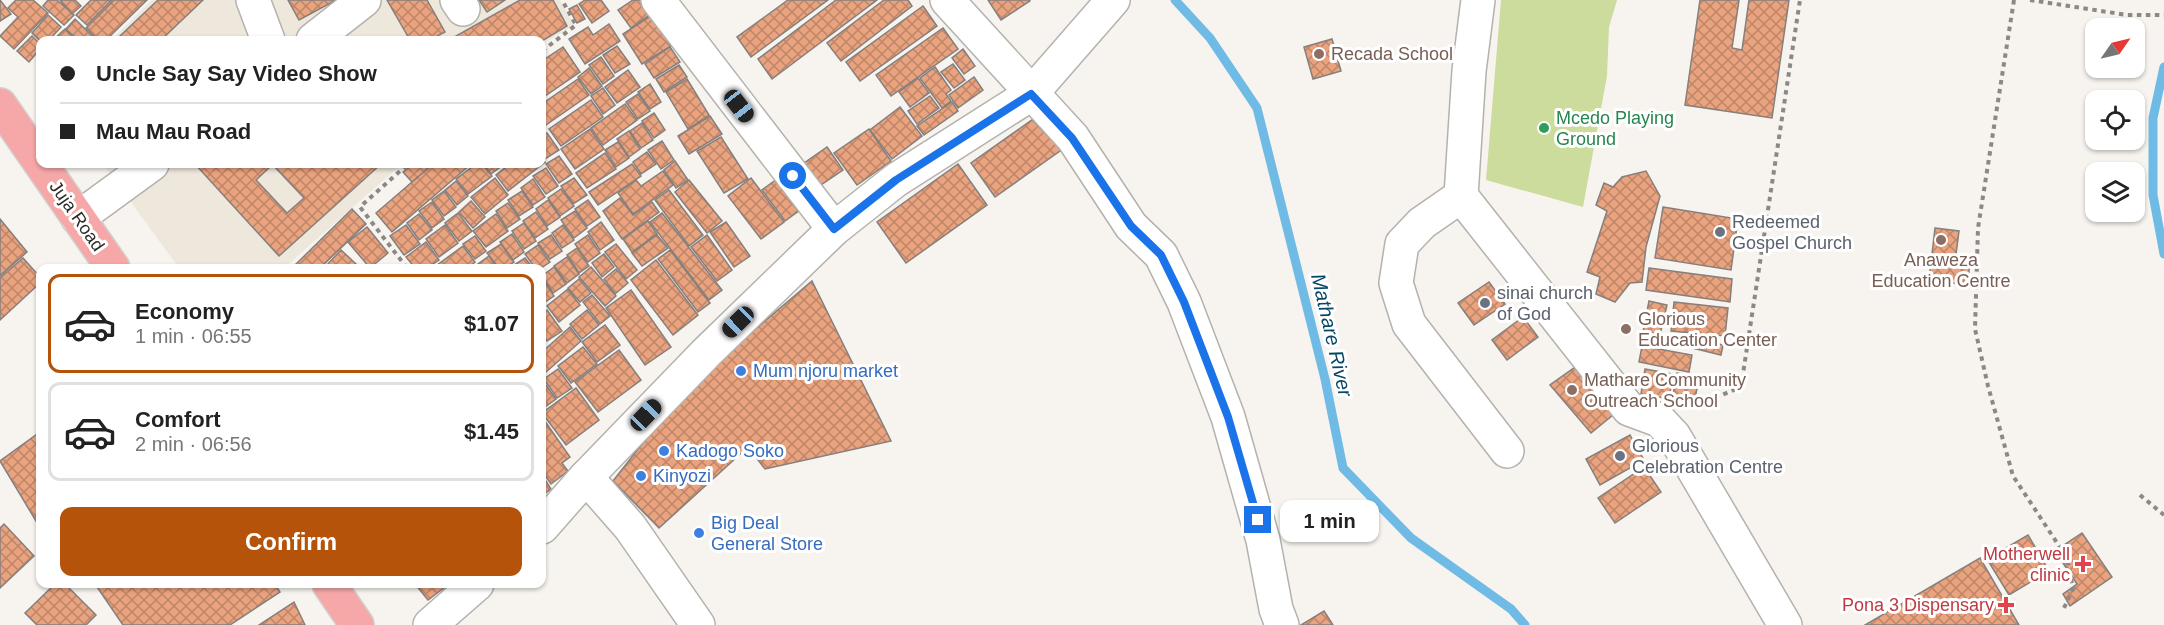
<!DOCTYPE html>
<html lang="en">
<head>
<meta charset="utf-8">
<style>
	:root { --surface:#fff; --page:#f2f2f2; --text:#222; --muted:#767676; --line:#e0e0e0; --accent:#b45309 }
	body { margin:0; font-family:Helvetica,sans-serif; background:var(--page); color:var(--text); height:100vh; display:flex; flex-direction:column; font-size:22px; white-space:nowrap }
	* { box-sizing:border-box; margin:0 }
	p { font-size:20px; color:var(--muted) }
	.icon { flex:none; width:33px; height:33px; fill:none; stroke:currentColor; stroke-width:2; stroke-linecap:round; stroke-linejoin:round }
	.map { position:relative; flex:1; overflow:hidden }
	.side { position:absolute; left:36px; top:264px; width:510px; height:324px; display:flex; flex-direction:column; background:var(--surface); border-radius:12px; box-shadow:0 2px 4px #0004 }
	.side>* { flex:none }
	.banner { position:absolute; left:36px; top:36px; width:510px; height:132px; border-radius:12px; box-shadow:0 2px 4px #0004; display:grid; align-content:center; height:132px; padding:0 24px; background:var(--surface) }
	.needle { width:39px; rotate:56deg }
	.fabs { position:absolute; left:2085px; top:18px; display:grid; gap:12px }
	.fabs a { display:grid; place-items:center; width:60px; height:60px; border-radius:12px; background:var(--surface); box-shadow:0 2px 4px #0004; font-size:30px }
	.end { position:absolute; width:27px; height:27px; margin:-14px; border:8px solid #1a73e8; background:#fff; box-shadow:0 0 0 3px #fff }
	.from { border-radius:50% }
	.bubble { position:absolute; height:42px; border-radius:12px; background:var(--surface); box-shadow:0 2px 4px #0004; font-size:20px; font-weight:700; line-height:42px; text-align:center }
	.car { position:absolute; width:18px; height:36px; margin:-18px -9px; border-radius:8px; box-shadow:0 0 4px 2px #0007; background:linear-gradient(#222 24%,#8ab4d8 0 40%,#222 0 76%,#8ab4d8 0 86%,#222 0) }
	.banner b { display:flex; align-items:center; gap:21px; height:57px; font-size:22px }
	.banner b+b { border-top:2px solid var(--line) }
	.banner i { width:15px; height:15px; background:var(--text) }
	ul { padding:10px 0 0; list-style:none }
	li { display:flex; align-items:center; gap:18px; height:99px; margin:0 12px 9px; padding:0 12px; border:3px solid var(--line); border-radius:12px }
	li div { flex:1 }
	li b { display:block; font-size:22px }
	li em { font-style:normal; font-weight:700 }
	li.current { border-color:var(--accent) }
	li>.icon { width:54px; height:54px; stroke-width:1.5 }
	.button { display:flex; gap:12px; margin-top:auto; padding:12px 24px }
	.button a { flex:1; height:69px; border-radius:12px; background:var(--accent); color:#fff; font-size:24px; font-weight:700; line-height:69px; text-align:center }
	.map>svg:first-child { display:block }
</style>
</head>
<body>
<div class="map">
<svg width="2164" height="625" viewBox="0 0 2164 625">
	<defs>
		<pattern id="building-cross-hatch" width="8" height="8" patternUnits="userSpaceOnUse" patternTransform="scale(1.5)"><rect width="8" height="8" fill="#eaa37f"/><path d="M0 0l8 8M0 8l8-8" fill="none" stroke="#be8568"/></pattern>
	</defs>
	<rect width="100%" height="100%" fill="#f7f4ef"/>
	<g fill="#eee7db">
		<polygon points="152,0 560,0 574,25 542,45 542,40 111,40"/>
		<polygon points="103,164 402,164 284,268 179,268"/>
	</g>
	<polygon fill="#cbdc9c" points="1501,0 1617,0 1609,27 1607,76 1583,207 1486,180"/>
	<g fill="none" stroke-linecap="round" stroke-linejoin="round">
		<g stroke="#6fbbe6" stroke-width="9">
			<polyline points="1175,0 1210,38 1257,108 1325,379 1343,468 1411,538 1511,609 1525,625"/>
			<polyline points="2164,67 2153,118 2153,195 2164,254"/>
		</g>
	</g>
	<g fill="url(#building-cross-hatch)" stroke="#857f7d" stroke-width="1.5">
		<polygon points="0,0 11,14 0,21"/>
		<polygon points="16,0 33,0 48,13 14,49 0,36 18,17 8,8"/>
		<polygon points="48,0 57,0 74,15 64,25 43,6"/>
		<polygon points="60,0 75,0 81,6 72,14"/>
		<polygon points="91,0 112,0 87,25 76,15"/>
		<polygon points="114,0 147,0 106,40 98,40 86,28"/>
		<polygon points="158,0 203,0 161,40 123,40 119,37"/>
		<polygon points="288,0 336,0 299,20"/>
		<polygon points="387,0 427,0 445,32 430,40 410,40"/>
		<polygon points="479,0 505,0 487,12"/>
		<polygon points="520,0 553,0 567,26 542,41 449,40"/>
		<polygon points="585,0 601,0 609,11 592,23 579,4"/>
		<polygon points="633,0 641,0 651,14 631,28 618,10"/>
		<polygon points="788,0 828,0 751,57 737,37"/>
		<polygon points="836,0 877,0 772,79 758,59"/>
		<polygon points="884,0 908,0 912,6 841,61 827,43"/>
		<polygon points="988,0 1029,0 1030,1 1001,20"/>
		<polygon points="1700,0 1739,0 1732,48 1742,50 1749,0 1789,0 1772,118 1685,105"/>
		<polygon points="577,5 585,19 577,23 569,9"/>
		<polygon points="923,6 937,26 860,81 846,62"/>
		<polygon points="48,15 61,27 49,40 40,41 32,33"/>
		<polygon points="652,15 671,46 642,64 623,34"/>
		<polygon points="75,19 96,40 78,40 66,29"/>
		<polygon points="609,24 620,41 585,64 569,39 588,27 593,35"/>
		<polygon points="943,28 958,49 891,96 876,75"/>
		<polygon points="65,29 75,40 53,40"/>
		<polygon points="32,36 40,44 40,49 29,62 17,51"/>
		<polygon points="1332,39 1341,71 1313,79 1304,47"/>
		<polygon points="617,46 630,64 615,73 603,55"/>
		<polygon points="563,47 580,72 542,98 542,61"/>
		<polygon points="670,47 680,62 654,78 645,64"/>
		<polygon points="963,49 975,66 964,74 952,58"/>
		<polygon points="601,57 614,76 603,84 589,65"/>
		<polygon points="953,64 965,80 954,88 941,72"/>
		<polygon points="679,65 687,77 664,92 656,79"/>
		<polygon points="935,67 951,90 946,94 951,101 942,108 920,78"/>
		<polygon points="589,68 602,86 591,94 578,77"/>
		<polygon points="628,70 640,87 617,103 605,87"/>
		<polygon points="974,77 983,90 958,108 949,95"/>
		<polygon points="918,78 929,93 910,107 899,92"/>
		<polygon points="578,79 589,95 546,125 542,117 542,104"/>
		<polygon points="687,79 709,115 688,129 666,92"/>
		<polygon points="650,84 661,102 650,109 638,92"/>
		<polygon points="603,88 615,105 603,114 591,96"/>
		<polygon points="638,94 650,111 638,119 626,102"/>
		<polygon points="930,96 939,108 917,124 908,111"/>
		<polygon points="591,100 603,117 561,146 549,129"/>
		<polygon points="952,102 958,111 924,135 917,126"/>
		<polygon points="625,104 637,120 603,145 591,128"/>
		<polygon points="900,107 922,136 892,159 870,130"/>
		<polygon points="1043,112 1067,146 995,197 971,163"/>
		<polygon points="654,113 665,130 654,138 642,121"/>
		<polygon points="710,116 722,134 689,154 678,136"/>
		<polygon points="642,123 653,140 641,148 630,131"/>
		<polygon points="590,129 604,149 575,169 561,149"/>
		<polygon points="869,129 891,161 857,185 834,153"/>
		<polygon points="629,131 640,149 629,157 617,139"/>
		<polygon points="547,133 559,150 545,159 542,154 542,136"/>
		<polygon points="721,137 748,179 724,193 697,151"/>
		<polygon points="662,141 674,160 661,169 648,150"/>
		<polygon points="618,142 629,158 616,167 605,150"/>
		<polygon points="827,147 843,170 812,191 797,168"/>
		<polygon points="647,152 656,164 641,174 633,162"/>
		<polygon points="605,153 616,169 587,188 576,173"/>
		<polygon points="559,156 572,174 559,183 546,164"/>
		<polygon points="542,158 545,162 508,191 496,175 510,164 542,164"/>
		<polygon points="675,161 688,180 676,188 664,170"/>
		<polygon points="195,164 269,164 271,166 256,180 287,213 304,198 272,164 381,164 279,256"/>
		<polygon points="413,164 423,164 428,169 412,182 403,172"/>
		<polygon points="433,164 471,164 392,232 376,213"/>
		<polygon points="476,164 482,164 492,176 468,194 456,179"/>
		<polygon points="484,164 502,164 503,165 491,174"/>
		<polygon points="632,164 641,176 598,205 589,192"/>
		<polygon points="958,164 987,205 906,263 877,222"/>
		<polygon points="546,168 558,186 546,194 533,176"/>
		<polygon points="663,171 673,185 633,214 618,193 636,180 641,186"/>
		<polygon points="1646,171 1660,196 1646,247 1642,282 1630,283 1615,302 1596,294 1600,277 1587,272 1607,211 1596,205 1604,183 1613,187 1622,177"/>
		<polygon points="495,178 508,195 485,214 471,197"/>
		<polygon points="574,178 587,195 573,204 561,186"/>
		<polygon points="751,178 784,222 761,239 728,196"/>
		<polygon points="533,179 545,197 533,205 521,188"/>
		<polygon points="777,179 800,210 785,221 762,190"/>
		<polygon points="689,180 722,221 707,233 675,192"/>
		<polygon points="456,181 468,196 457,205 445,190"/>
		<polygon points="561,189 574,206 560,216 548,198"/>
		<polygon points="669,190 703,235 689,246 655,200"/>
		<polygon points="444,191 456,207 444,216 432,200"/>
		<polygon points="522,191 533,207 519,216 508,200"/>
		<polygon points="620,198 633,215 652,202 659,212 622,239 603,211"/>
		<polygon points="548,200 560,217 547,226 536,209"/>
		<polygon points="588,200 600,217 587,226 575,209"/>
		<polygon points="471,201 485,217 473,228 459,212"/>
		<polygon points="432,202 444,219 432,228 419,211"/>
		<polygon points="508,203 520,219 507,228 496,211"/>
		<polygon points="1663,207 1738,219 1731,270 1655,258"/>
		<polygon points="352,209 366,224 320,268 292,268"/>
		<polygon points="575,211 587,228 574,238 561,220"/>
		<polygon points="536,212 548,229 535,238 523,221"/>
		<polygon points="458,213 472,231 459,241 445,223"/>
		<polygon points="662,213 722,290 709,300 650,222"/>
		<polygon points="419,214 432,230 419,240 407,223"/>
		<polygon points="496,214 508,231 486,247 473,231"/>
		<polygon points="0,219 27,252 0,276"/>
		<polygon points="648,221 657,234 632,252 623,239"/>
		<polygon points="601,222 614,240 600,250 588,232"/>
		<polygon points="726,222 750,256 734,267 710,232"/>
		<polygon points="524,223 536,241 524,249 512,231"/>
		<polygon points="406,225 420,244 404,255 390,236"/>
		<polygon points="445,225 458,243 439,257 426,239"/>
		<polygon points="563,225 574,240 562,248 552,233"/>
		<polygon points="367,227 388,253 370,268 348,242"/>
		<polygon points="1935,228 1959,231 1955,262 1970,264 1967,285 1929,280"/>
		<polygon points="512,234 524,252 513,260 500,242"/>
		<polygon points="551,235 562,251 550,259 538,243"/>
		<polygon points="588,235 600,253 588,262 575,244"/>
		<polygon points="657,235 668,248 642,266 632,253"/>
		<polygon points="707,235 732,270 717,281 691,247"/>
		<polygon points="475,236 486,251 475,259 463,244"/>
		<polygon points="426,242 439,260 427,268 415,268 406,257"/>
		<polygon points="501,244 514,262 505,268 499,268 487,253"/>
		<polygon points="616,244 637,270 626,279 605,252"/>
		<polygon points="538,245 550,262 541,268 535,268 525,254"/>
		<polygon points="463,246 475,262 467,268 433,268"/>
		<polygon points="577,248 589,266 579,273 567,255"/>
		<polygon points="341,250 356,264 351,268 324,268"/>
		<polygon points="670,250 710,303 698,312 658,259"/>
		<polygon points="604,254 614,267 602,277 592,263"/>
		<polygon points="489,256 497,268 477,268 475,266"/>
		<polygon points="567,257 579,274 567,283 554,266"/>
		<polygon points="23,258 40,277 40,283 0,320 0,278"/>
		<polygon points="525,258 533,268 512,268 511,267"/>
		<polygon points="656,260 698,315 673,335 631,280"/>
		<polygon points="554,267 566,284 553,293 542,276"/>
		<polygon points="591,267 616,296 605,306 579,277"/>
		<polygon points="1649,268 1732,279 1730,302 1646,290"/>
		<polygon points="616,269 628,283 615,294 604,279"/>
		<polygon points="542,278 554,296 542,304"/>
		<polygon points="579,279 591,293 580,302 568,288"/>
		<polygon points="812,281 891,441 765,469 748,447 659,528 613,481 685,389"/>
		<polygon points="1489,282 1505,304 1474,325 1458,303"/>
		<polygon points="568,289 580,305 559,322 547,306"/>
		<polygon points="631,290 671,347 645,365 606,308"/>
		<polygon points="592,295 610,316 600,324 583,302"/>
		<polygon points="1649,301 1667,305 1660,335 1643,332"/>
		<polygon points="1674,302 1728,308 1725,336 1671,331"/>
		<polygon points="547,310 562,331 547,341 542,332 542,314"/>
		<polygon points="587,310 599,325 582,339 570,324"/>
		<polygon points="1523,317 1538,337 1507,360 1492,340"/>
		<polygon points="605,325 620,345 597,362 582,342"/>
		<polygon points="570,327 581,341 545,373 542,369 542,352"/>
		<polygon points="1695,338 1723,345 1721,355 1692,348"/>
		<polygon points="1642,346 1692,355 1689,372 1639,362"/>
		<polygon points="583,347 597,364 571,383 558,366"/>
		<polygon points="619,350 641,380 598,412 575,382"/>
		<polygon points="1585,360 1624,406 1591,433 1550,385"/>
		<polygon points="558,369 572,388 557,398 544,379"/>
		<polygon points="1645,369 1673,374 1669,399 1641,394"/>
		<polygon points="1677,373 1699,378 1694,404 1672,400"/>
		<polygon points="543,381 556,399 542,409 542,382"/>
		<polygon points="576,388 599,420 566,445 542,413"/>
		<polygon points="542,417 570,457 562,463 568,471 551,484 542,471"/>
		<polygon points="40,432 40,525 39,526 0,461"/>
		<polygon points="1630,435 1644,460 1600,485 1586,459"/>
		<polygon points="1644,467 1661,492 1615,523 1598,498"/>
		<polygon points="542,475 551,489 542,495"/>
		<polygon points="4,524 34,556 0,588 0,528"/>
		<polygon points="2082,533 2112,577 2070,606 2063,594 2077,584 2055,551"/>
		<polygon points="2028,535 2049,571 2009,595 1987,559"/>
		<polygon points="1980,558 2019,625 1865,625"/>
		<polygon points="55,584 65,584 96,615 86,625 37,625 25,613"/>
		<polygon points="95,584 275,584 280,592 230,625 123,625"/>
		<polygon points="415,584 449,584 428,600"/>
		<polygon points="294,602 305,625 259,625"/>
		<polygon points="1324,611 1333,625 1301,625"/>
	</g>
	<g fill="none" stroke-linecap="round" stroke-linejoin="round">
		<g stroke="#b4b2ad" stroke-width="36">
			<g id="minor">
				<polyline points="253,0 268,40"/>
				<polyline points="457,0 463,9"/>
				<polyline points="658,0 834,229"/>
				<polyline points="947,0 1073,138 1131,226 1161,255 1184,302 1228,417 1263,540 1276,609 1282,625"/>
				<polyline points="1478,0 1469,71 1461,196 1629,409 1659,420 1674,436 1785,625"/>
				<polyline points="313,40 364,0"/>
				<polyline points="1461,196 1422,223 1402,244 1396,283 1409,324 1507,451"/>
				<polyline points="78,218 152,164"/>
				<polyline points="586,477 630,527 698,625"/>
				<polyline points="542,527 586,477 706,353 834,229 896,180 1031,94 1113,0"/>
				<polyline points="430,625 477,584"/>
			</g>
		</g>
		<g stroke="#d1d1d0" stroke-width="36">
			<g id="major">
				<polyline points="0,105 113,268"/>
				<polyline points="329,584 357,625"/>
			</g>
		</g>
		<g stroke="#8b8986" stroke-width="4" stroke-dasharray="4.5 4.5" stroke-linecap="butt">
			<polyline points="2014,0 1978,228 1975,329 1988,386 2013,476 2067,558 2073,589 2064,608"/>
			<polyline points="2030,0 2127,15 2164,15"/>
			<polyline points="542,51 576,25 562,0"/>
			<polyline points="407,268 360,207 408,164"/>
			<polyline points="1690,408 1741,387 1800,0"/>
			<polyline points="2140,495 2164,515"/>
		</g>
		<use href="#minor" stroke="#fff" stroke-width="33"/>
		<use href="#major" stroke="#f6a7a8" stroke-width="33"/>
	</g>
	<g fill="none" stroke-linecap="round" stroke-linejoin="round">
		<polyline stroke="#1a73e8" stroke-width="8" points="793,176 834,229 896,180 1031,94 1072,138 1131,226 1161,255 1184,302 1228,417 1258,520"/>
	</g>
	<g fill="#8d6e63" stroke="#fff" stroke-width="2">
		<circle cx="1319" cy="54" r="6"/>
		<circle cx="1941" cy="240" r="6"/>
		<circle cx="1626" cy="329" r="6"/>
		<circle cx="1572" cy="390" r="6"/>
	</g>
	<circle fill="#2e9e5b" stroke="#fff" stroke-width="2" cx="1544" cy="128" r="6"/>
	<g fill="#6b7280" stroke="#fff" stroke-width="2">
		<circle cx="1720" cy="232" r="6"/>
		<circle cx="1485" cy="303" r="6"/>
		<circle cx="1620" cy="456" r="6"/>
	</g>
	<g fill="#3f7fe0" stroke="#fff" stroke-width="2">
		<circle cx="741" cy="371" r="6"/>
		<circle cx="664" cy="451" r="6"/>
		<circle cx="641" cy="476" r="6"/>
		<circle cx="699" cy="533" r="6"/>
	</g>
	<g fill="#e0444e" stroke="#fff" stroke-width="2">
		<path d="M2080 555h6v6h6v6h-6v6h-6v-6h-6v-6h6z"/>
		<path d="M2003 596h6v6h6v6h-6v6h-6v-6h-6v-6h6z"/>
	</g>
	<g text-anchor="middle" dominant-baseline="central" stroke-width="6" stroke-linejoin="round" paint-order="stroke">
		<g font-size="18" fill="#785e54" stroke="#fff" text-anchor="start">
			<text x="1331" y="54">Recada School</text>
			<text x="1941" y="260" text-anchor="middle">Anaweza<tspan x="1941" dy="21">Education Centre</tspan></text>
			<text x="1638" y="319">Glorious<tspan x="1638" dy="21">Education Center</tspan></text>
			<text x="1584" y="380">Mathare Community<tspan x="1584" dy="21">Outreach School</tspan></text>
		</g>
		<g font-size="18" fill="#27864d" stroke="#fff" text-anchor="start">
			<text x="1556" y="118">Mcedo Playing<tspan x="1556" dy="21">Ground</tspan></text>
		</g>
		<g font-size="18" fill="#2d2c2a" stroke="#fff">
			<text transform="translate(77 216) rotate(55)">Juja Road</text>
		</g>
		<g font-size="18" fill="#5b616d" stroke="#fff" text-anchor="start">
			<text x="1732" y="222">Redeemed<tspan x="1732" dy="21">Gospel Church</tspan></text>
			<text x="1497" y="293">sinai church<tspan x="1497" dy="21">of God</tspan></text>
			<text x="1632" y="446">Glorious<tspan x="1632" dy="21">Celebration Centre</tspan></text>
		</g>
		<g font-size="18" fill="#366cbe" stroke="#fff" text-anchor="start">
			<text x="753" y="371">Mum njoru market</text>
			<text x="676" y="451">Kadogo Soko</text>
			<text x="653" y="476">Kinyozi</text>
			<text x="711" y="523">Big Deal<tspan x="711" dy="21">General Store</tspan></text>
		</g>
		<g font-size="18" fill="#be3a42" stroke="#fff" text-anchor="end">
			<text x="2070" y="554">Motherwell<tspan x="2070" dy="21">clinic</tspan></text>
			<text x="1994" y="605">Pona 3 Dispensary</text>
		</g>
		<g font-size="20" font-style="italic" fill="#064865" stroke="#fff">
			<text transform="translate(1332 335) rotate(77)">Mathare River</text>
		</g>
	</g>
</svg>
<div class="fabs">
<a><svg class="needle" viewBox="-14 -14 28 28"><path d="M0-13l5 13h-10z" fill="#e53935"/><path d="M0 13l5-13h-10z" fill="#767676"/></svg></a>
<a><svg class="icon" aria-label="locate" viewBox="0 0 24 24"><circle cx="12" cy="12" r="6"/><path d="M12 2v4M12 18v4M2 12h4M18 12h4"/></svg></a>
<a><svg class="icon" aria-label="layers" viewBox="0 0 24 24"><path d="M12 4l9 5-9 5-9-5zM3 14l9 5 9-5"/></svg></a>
</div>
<i class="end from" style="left:793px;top:176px"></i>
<i class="end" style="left:1258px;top:520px"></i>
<div class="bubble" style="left:1280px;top:500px;width:99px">1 min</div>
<i class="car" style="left:739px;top:106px;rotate:142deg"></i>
<i class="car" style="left:738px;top:322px;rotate:226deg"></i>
<i class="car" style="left:646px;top:415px;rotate:44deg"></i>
<div class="banner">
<b><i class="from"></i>Uncle Say Say Video Show</b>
<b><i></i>Mau Mau Road</b>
</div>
<section class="side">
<ul>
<li class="current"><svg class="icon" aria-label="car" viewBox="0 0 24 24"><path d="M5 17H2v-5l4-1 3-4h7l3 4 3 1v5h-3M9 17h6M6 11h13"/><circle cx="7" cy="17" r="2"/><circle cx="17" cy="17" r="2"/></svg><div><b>Economy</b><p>1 min · 06:55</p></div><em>$1.07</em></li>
<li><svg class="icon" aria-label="car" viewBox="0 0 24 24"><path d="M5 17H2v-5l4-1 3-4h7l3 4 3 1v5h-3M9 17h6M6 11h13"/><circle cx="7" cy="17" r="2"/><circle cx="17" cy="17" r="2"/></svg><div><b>Comfort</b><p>2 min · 06:56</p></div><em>$1.45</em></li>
</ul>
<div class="button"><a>Confirm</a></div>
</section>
</div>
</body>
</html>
